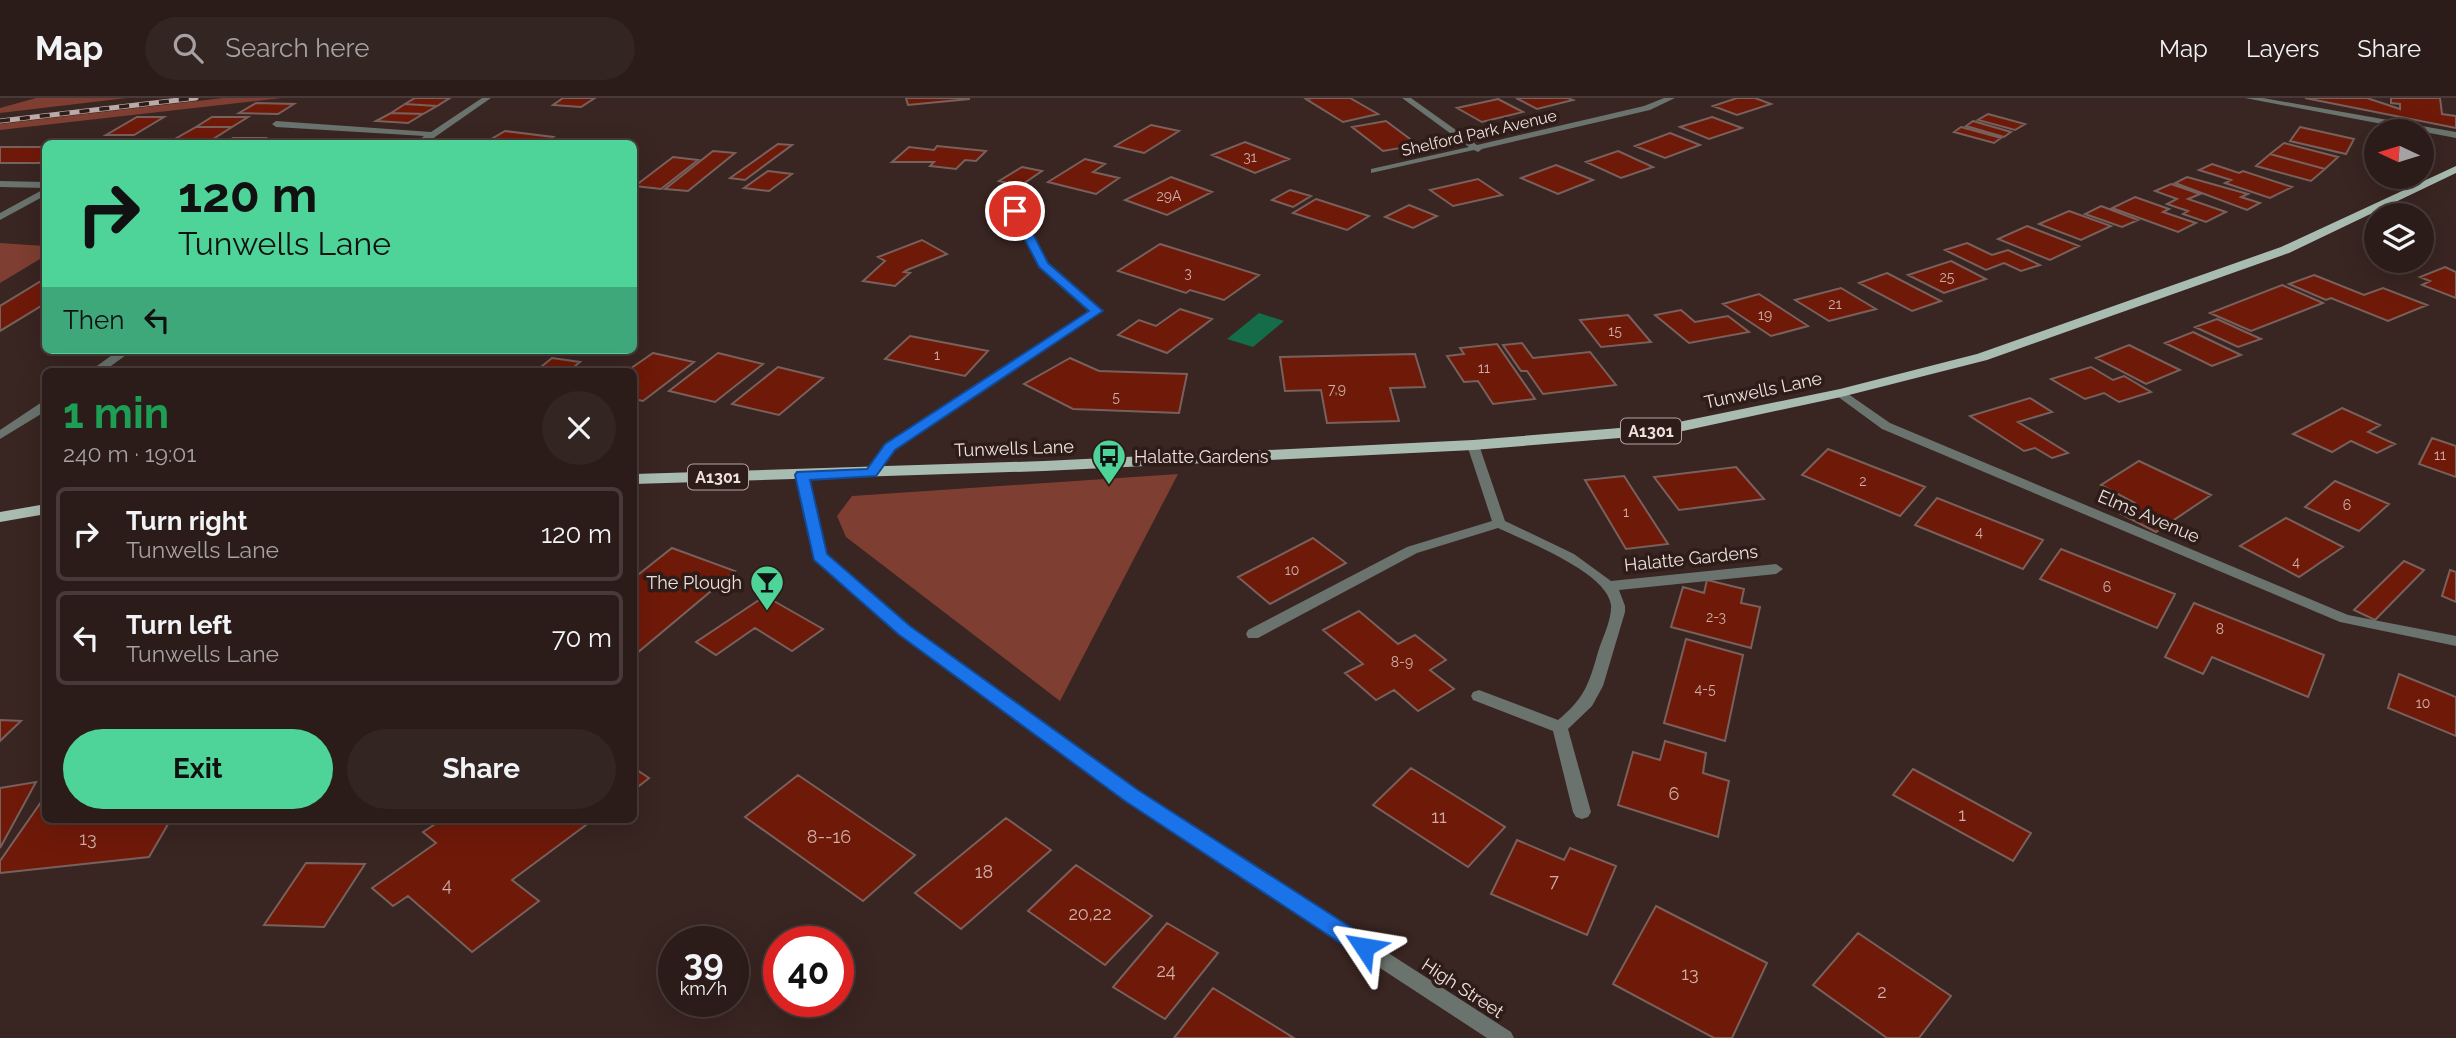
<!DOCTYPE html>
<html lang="en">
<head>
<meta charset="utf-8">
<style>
  :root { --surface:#2b1c19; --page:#332522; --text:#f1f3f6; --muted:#a6a1a2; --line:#473a38; --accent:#4ed399 }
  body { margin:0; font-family:Raleway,sans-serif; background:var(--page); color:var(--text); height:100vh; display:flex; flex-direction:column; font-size:26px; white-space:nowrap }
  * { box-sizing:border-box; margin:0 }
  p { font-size:23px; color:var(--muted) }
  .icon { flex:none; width:38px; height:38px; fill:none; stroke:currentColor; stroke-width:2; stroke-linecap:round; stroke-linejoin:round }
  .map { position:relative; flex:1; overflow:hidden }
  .side { position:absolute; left:42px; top:270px; width:595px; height:455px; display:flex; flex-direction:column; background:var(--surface); border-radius:10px; box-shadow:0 7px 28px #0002,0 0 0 2px var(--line) }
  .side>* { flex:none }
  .top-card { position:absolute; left:42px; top:42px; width:595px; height:214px; border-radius:10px; box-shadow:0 7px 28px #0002,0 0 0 2px var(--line); background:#4ed399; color:#111; overflow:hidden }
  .needle { width:46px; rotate:274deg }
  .buttons { position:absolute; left:2364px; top:21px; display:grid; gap:14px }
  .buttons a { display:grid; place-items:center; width:70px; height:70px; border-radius:50%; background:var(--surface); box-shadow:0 7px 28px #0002,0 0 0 2px var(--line); font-size:35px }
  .speed { position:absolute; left:658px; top:828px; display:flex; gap:14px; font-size:35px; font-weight:700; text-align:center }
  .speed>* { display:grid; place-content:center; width:91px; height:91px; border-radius:50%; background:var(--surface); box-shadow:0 7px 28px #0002,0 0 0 2px var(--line); line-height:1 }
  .speed small { font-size:18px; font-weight:400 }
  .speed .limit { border:10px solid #d22; background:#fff; color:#111 }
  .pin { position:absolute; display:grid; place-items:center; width:60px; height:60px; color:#fff; margin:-30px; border:4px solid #fff; border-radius:50%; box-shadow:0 2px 7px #0007 }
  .me { position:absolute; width:77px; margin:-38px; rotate:303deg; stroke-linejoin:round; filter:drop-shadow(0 0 5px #0008) }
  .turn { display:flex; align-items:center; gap:24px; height:147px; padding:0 21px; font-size:32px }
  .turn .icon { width:91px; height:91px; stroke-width:2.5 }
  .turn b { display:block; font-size:49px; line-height:60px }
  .then { display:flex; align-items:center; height:66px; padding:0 21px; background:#0003; gap:14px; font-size:26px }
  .round { display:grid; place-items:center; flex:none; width:74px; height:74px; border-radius:37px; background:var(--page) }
  .overview { display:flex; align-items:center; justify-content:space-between; height:119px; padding:0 21px }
  h1 { font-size:42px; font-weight:700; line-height:52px; color:#1e9e55 }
  .action { display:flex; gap:14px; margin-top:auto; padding:14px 21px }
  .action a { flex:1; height:80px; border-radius:42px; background:var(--accent); color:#111; font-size:28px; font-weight:700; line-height:80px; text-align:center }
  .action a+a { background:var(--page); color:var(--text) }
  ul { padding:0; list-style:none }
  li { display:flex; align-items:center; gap:21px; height:94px; margin:0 14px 10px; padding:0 7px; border:4px solid var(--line); border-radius:10px }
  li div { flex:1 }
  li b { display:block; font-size:26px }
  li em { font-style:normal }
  header { display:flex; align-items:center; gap:42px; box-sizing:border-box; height:98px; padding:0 35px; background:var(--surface); border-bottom:2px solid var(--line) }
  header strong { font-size:33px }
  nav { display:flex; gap:38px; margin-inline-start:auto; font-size:24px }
  .search { width:490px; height:63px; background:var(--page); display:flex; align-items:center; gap:18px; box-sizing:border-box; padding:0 24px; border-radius:38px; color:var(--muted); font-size:26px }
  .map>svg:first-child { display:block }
  .green { fill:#7e3e31 }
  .water { fill:#146c49 }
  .building { fill:#6f1909; stroke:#78615c; stroke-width:2 }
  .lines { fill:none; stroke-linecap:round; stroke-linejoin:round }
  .minor { fill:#6a736e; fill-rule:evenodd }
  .tertiary { fill:#6a736e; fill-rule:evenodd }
  .primary { fill:#a9bcb1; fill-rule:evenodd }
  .rail-casing { stroke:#baaba8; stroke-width:5 }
  .rail { stroke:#2e1c18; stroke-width:3.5; stroke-dasharray:10; stroke-linecap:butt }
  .route { fill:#1a73e8; stroke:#114b97; stroke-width:2 }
  .labels { text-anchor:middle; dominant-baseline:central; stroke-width:7; stroke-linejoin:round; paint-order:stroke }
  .number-label { font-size:14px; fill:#ceaea8 }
  .far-street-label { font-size:16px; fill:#ede0dd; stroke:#2e1c18 }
  .shield { fill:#2e1c18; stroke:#b4a5a2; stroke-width:2 }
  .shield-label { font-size:16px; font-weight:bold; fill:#ede0dd }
  .street-label { font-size:18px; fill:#ede0dd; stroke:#2e1c18 }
  .poi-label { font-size:18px; fill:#ede0dd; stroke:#2e1c18; text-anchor:start }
  .near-number-label { font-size:18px; fill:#ceaea8 }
</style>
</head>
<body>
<header>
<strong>Map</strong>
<div class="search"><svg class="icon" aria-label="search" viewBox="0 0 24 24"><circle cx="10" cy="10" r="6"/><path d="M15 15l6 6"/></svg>Search here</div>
<nav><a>Map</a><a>Layers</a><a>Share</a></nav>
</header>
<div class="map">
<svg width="2456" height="940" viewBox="0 0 2456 940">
  <rect width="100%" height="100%" fill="#392521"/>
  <path class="green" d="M36 0H127L0 15V10Z
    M223 0H282L0 32V26Z
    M0 145 45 148V158L0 185Z
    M1178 376 1060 603 846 439 837 418 852 398Z"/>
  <path class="water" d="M1259 215 1284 223 1253 249 1227 241Z"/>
  <path class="building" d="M415 0H450L437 8 405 6Z
    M563 0H595L581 9 553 7Z
    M906 0H969V1L908 7Z
    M1313 0H1350L1378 16 1343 24 1306 1Z
    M1516 0H1568L1573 2 1537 11Z
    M1737 0H1755L1771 6 1737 17 1713 8Z
    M2305 0H2367L2400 11V6L2391 5V0H2440L2442 16 2456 18V30Z
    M1498 1 1523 14 1482 24 1457 10Z
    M256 5 294 6 278 16 239 15Z
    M405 6 437 8 423 16 391 15Z
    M391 15 423 16 408 25 376 23Z
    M1988 16 2025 26 2015 32 1978 22Z
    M137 19H164L134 37H106Z
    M212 19H248L232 29H196Z
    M1712 19 1742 30 1709 41 1680 29Z
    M1386 23 1418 47 1383 53 1352 29Z
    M1973 23 2011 34 2004 39 1966 28Z
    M1151 27 1179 33 1144 55 1115 48Z
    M196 29H232L210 43 173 42Z
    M1961 29 2001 40 1994 45 1954 34Z
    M2300 29 2354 41 2346 56 2290 43Z
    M505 33 553 39 541 46 488 43Z
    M1670 35 1700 47 1665 60 1635 48Z
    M233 40H265L257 46H223Z
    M284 41H316L310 46H277Z
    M1245 44 1289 61 1255 75 1212 57Z
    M2284 45 2338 59 2325 71 2270 56Z
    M778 46 792 47 745 82 730 80Z
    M937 48 986 53 976 63 965 62 956 71 930 68 934 64H892L909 49 934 52Z
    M0 49H46V62L39 65H0Z
    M713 53 735 55 688 93 665 91Z
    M1618 53 1653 69 1621 80 1586 64Z
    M2270 56 2325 71 2311 83 2256 68Z
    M673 59 698 62 661 91 635 88Z
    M1085 61 1105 66 1093 74 1119 80 1096 96 1048 84Z
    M2212 66 2239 75 2243 73 2292 89 2270 100 2225 85 2231 82 2199 72Z
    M1556 67 1593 82 1558 96 1521 80Z
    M1022 69 1042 73 1020 88 999 83Z
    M768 73 792 76 769 93 744 90Z
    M1171 79 1212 94 1167 117 1125 102Z
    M2187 79 2248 96 2241 99 2260 105 2247 112 2175 85Z
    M1478 81 1502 97 1453 108 1430 92Z
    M2171 86 2200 96 2188 101 2226 114 2206 124 2183 116 2188 113 2167 106 2177 101 2155 93Z
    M1290 92 1311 98 1293 109 1272 102Z
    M2135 99 2169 111 2163 114 2196 125 2178 134 2112 110Z
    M1316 101 1369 118 1347 132 1293 115Z
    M1409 107 1437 118 1413 130 1385 119Z
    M2101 108 2138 122 2122 129 2085 116Z
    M2069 113 2111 128 2081 142 2039 126Z
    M2027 128 2079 148 2050 162 1998 141Z
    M922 142 947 156 907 172 904 174 910 175 895 188 863 183 885 163 878 159Z
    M1967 145 1992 157 2008 152 2040 167 2021 173 2004 165 1986 172 1945 152Z
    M1160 146 1259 177 1224 202 1190 192 1186 195 1118 173Z
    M1951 163 1986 181 1944 195 1908 177Z
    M2445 169 2456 174V200L2422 187 2430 183 2420 179Z
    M1887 175 1941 203 1912 213 1859 185Z
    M2314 177 2364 197 2383 190 2427 207 2388 223 2331 200 2326 202 2289 186Z
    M46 180V205L0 233V208Z
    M2282 187 2323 205 2251 233 2210 215Z
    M1841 190 1876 211 1829 223 1795 202Z
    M1759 196 1808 228 1771 238 1723 206Z
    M1180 211 1212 221 1167 255 1118 237 1139 222 1156 228Z
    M1681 212 1695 224 1728 218 1749 234 1689 245 1655 217Z
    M1628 217 1651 244 1601 249 1580 222Z
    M2217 221 2261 241 2238 249 2195 229Z
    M2193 234 2241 257 2212 268 2165 245Z
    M910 238 988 253 965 278 885 261Z
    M1522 245 1533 260 1590 254 1616 287 1543 296 1527 273H1521L1503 247Z
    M1497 246 1535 301 1493 306 1478 283 1464 284 1447 258 1464 256 1460 250Z
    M2129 247 2180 272 2146 286 2096 260Z
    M653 255 694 264 643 303 634 301V273H627Z
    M718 255 763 266 715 304 669 293Z
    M1415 256 1425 289 1390 290 1399 323 1327 325 1321 292 1285 293 1280 259Z
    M552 260 580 264 569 273H536Z
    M1070 260 1099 273 1187 276 1179 315 1073 311 1024 286Z
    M778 269 823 280 779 317 732 306Z
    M2091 269 2113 282 2124 278 2151 294 2119 304 2104 295 2085 301 2051 281Z
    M2030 300 2052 314 2018 324 2068 355 2052 360 2035 350 2024 353 1970 318Z
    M2342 310 2380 327 2368 334 2395 346 2377 355 2351 343 2332 354 2293 336Z
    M2432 340 2456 348V379L2419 366Z
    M1828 351 1925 389 1900 418 1802 377Z
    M2139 363 2211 397 2156 434 2119 415 2135 405 2101 387Z
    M1736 369 1764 401 1679 412 1654 379Z
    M1624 378 1668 446 1626 451 1585 382Z
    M2335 383 2389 406 2359 433 2305 409Z
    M1937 400 2043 442 2023 471 1915 427Z
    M2286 420 2343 449 2299 479 2240 448Z
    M1313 440 1346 465 1270 506 1238 479Z
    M672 450 735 473 637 555 634 554V513L636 511 634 510V480Z
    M2061 451 2175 496 2157 530 2040 481Z
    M2404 463 2424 472 2375 522 2354 512Z
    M2450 472 2456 474V504L2442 498Z
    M1707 482 1744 491 1741 505 1760 509 1751 550 1671 529 1683 489 1704 495Z
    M765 498 823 531 792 553 755 530 716 557 696 544Z
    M2194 505 2324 557 2308 599 2212 559 2203 576 2165 559Z
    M1359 513 1398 546 1415 537 1446 562 1430 572 1454 591 1418 613 1394 592 1376 602 1345 575 1363 566 1323 532Z
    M1686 541 1743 557 1725 643 1664 625Z
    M2399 576 2456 599V638L2388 610Z
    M0 622 21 623 0 643Z
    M1665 643 1706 655 1703 675 1729 683 1718 739 1618 707 1633 654 1660 662Z
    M634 670 649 680 634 692Z
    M1411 670 1505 729 1468 769 1373 707Z
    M1913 671 2031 735 2013 763 1893 697Z
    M798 677 915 757 863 803 745 719Z
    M36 684 0 750V690Z
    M46 697V721H171L149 759 0 775V763Z
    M1006 720 1051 752 961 831 915 795Z
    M443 721H594L512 782 539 803 472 854 408 798 393 808 372 790 436 745 423 734Z
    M1517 742 1564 762 1570 750 1616 768 1587 837 1491 796Z
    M306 765 365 766 324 829 264 827Z
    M1076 767 1152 818 1105 867 1028 813Z
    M1656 808 1767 865 1732 940H1714L1613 886Z
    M1167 825 1218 855 1165 921 1113 889Z
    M1858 835 1951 898 1919 940H1887L1813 887Z
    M1213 890 1294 940H1174Z"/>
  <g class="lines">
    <path class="minor" d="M482 0H491L425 46H414L424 38 276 29 272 26 276 23 431 34Z
      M1402 0H1411L1477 47 1644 8 1664 0H1675L1650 12 1482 51 1478 54 1474 52 1371 75V71L1469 49Z
      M0 83 46 84V90L0 89Z
      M46 90V97L0 122V115Z
      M1016 94 1024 96 1020 113 1047 164 1101 213 894 352 876 378H866L865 375 886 346 1089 213 1039 168 1010 113Z
      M119 252H133L104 273H90Z
      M1841 291 1890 325 2348 517 2456 538V548L2340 524 1882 331 1837 298 1835 295Z
      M42 304H46V313L0 341V332Z
      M1473 343 1479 347 1505 423 1574 456 1611 483 1776 466 1783 471 1776 476 1619 492 1625 508V514L1603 588 1592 608 1568 631 1591 714 1588 719 1582 721 1576 719 1573 714 1553 633 1473 602 1471 598 1473 594 1479 592 1558 622C1584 601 1589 586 1598 554 1602 540 1612 522 1611 507 1607 474 1525 443 1498 430L1417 455 1258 540H1248L1246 536 1248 532 1407 449 1492 423 1467 347Z"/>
    <path class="tertiary" d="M2245 0H2263L2456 34V40Z
      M802 374 808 378 827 456 909 528 1137 693 1511 934 1514 940H1487L1125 703 899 536 815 461 796 378Z"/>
    <path class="primary" d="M2456 68V75L2289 155 1987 262 1841 299 1669 336 1473 352 1044 373 634 386V376L1044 363 1473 342 1669 326 1840 291 1977 256 2281 149Z
      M46 406V416L0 424V414Z"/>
    <g class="rail-casing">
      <path id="rail" d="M0 23 196 0"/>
    </g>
    <use href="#rail" class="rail"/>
  </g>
  <path class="route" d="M1015 110 1021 113 1048 165 1103 213 895 352 876 378 810 382 827 456 910 528 1138 692 1372 843 1375 849 1372 856 1364 858 1357 856 1125 703 898 536 814 462 795 377 797 374 867 371 885 346 1089 213 1039 169 1010 113Z"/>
  <defs>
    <g id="bus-pin" transform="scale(1.75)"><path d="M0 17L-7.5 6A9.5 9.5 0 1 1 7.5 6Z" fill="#4ed399" stroke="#2e1c18"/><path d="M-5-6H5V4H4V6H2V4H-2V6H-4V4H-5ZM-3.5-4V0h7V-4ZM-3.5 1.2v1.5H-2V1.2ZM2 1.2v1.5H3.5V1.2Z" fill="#111"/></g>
    <g id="bar-pin" transform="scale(1.75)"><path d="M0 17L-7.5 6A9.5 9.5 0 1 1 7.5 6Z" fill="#4ed399" stroke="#2e1c18"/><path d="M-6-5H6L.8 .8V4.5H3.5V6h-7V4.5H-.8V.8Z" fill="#111"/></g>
  </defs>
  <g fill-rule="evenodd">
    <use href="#bus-pin" x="1109" y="358"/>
    <use href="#bar-pin" x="767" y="484"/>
  </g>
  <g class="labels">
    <g class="number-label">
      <text x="1250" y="59">31</text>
      <text x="1169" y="98">29A</text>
      <text x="1188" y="175">3</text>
      <text x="1947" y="179">25</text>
      <text x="1835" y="206">21</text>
      <text x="1765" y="217">19</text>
      <text x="1615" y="233">15</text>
      <text x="937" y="257">1</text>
      <text x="1484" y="270">11</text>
      <text x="1337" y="291">7,9</text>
      <text x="1116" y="299">5</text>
      <text x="2440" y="357">11</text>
      <text x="1863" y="383">2</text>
      <text x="2347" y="407">6</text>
      <text x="1626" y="414">1</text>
      <text x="1979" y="434">4</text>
      <text x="2296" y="464">4</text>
      <text x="1292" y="472">10</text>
      <text x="2107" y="489">6</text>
      <text x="1716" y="519">2-3</text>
      <text x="2220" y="531">8</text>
      <text x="1402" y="564">8-9</text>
      <text x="1705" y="591">4-5</text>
      <text x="2423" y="605">10</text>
    </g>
    <g class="far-street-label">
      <text transform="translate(1479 35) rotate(-13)">Shelford Park Avenue</text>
    </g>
    <g class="shield">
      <rect x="1621" y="320.5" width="60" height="25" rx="5"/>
      <rect x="688" y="366.5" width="60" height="25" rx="5"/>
    </g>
    <g class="shield-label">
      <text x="1651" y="333">A1301</text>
      <text x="718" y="379">A1301</text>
    </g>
    <g class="street-label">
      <text transform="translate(1763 292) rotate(-12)">Tunwells Lane</text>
      <text transform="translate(1014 350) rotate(-2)">Tunwells Lane</text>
      <text transform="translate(2149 418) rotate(23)">Elms Avenue</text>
      <text transform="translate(1691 460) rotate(-6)">Halatte Gardens</text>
      <text transform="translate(1463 890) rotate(33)">High Street</text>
    </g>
    <g class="poi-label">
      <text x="1134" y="358">Halatte Gardens</text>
      <text x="742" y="484" text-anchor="end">The Plough</text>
    </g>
    <g class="near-number-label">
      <text x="1674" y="695">6</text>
      <text x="1962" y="716">1</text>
      <text x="1439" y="718">11</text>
      <text x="829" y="738">8--16</text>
      <text x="88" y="740">13</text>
      <text x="984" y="773">18</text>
      <text x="1554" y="782">7</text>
      <text x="447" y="786">4</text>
      <text x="1090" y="815">20,22</text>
      <text x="1166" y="872">24</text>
      <text x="1690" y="875">13</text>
      <text x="1882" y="893">2</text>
    </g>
  </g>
</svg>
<div class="buttons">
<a><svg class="needle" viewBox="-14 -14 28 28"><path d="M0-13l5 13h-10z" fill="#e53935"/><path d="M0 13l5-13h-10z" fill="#a6a1a2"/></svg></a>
<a><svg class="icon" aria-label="layers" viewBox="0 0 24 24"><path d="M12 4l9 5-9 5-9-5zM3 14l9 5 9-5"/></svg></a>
</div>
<div class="speed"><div>39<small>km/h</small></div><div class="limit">40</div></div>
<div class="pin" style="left:1015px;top:113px;background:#d93025"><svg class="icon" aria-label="arrive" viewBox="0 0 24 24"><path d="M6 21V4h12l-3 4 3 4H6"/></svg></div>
<svg class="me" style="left:1364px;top:849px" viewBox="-20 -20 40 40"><path d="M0-17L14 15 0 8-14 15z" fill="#1a73e8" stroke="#fff" stroke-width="4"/></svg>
<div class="top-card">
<div class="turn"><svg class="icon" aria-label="right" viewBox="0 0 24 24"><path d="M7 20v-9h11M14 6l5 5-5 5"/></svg><div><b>120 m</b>Tunwells Lane</div></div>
<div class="then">Then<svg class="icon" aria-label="left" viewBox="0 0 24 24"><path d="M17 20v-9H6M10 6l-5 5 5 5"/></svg></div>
</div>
<section class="side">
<div class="overview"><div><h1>1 min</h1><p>240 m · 19:01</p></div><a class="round"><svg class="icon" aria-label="close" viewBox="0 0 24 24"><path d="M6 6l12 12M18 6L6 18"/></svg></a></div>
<ul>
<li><svg class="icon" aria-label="right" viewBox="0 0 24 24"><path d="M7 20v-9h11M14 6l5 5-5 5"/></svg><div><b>Turn right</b><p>Tunwells Lane</p></div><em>120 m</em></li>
<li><svg class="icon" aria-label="left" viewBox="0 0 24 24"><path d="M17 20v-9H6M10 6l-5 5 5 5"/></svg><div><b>Turn left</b><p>Tunwells Lane</p></div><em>70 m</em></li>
</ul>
<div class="action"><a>Exit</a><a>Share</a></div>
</section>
</div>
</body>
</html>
